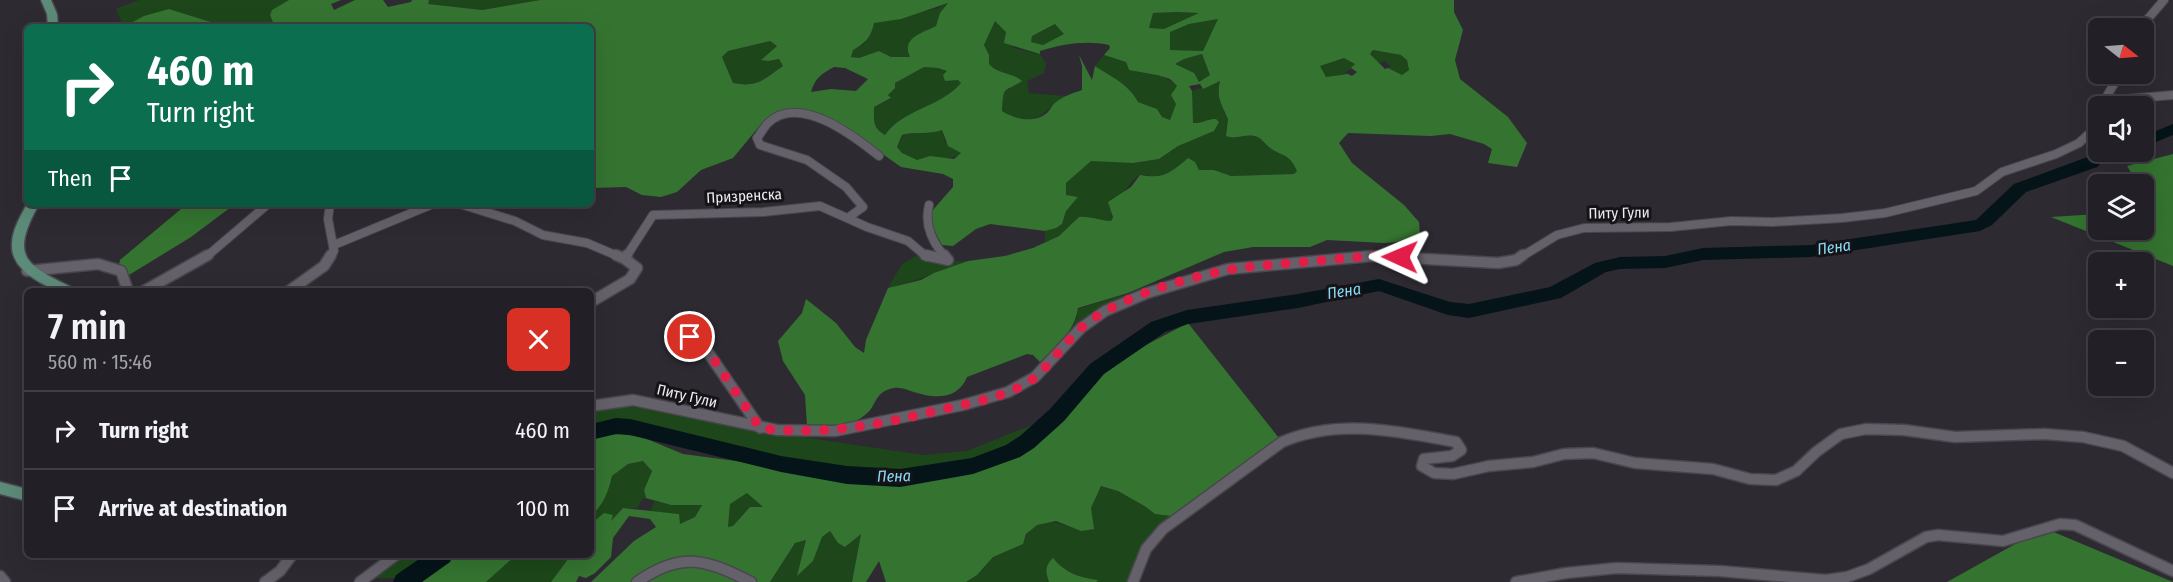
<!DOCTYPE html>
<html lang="en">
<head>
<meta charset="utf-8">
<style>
  :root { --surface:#222026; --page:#2e2d32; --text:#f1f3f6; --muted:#a2a3a7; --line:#3f3e43 }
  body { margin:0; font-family:"Fira Sans Condensed",sans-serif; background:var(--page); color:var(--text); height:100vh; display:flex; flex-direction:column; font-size:22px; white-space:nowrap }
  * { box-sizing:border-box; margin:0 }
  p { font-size:20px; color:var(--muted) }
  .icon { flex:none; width:33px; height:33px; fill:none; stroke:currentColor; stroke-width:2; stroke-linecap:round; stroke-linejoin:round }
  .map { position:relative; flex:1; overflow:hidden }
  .sheet { position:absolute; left:24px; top:288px; width:570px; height:270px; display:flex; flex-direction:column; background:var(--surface); border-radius:9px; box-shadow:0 6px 24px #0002,0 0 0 2px var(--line) }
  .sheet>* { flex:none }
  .top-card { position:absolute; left:24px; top:24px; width:570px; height:183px; border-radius:9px; box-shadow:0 6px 24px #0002,0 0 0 2px var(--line); background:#0b6e4f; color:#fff; overflow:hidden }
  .needle { width:39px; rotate:107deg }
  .tools { position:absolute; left:2088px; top:18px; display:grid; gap:12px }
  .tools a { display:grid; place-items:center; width:66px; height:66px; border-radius:9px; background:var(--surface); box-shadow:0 6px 24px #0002,0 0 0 2px var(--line); font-size:30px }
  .pin { position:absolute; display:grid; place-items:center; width:51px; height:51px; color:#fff; margin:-26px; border:3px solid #fff; border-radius:50%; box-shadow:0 2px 6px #0007 }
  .me { position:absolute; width:66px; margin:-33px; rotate:271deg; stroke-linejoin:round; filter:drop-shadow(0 0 4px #0008) }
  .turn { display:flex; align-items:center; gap:21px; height:126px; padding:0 24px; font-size:27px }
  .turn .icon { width:78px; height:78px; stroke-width:2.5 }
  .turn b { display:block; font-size:42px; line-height:51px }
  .then { display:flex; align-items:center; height:57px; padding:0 24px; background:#0003; gap:12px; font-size:22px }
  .round { display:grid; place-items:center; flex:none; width:63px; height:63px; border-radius:9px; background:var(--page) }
  .headline { display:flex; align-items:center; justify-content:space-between; height:102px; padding:0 24px }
  h1 { font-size:36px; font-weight:600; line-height:45px }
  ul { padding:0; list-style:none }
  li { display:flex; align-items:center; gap:18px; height:78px; padding:0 24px; border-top:2px solid var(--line) }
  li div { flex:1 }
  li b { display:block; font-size:22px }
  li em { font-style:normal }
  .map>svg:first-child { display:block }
  .green { fill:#1d471a }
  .forest { fill:#347430; fill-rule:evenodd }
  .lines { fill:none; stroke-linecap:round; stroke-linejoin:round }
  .river { fill:#051419; fill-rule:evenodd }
  .minor-far1-casing { stroke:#4a464e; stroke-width:10 }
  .minor-casing { stroke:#4a464e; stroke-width:13 }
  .major-casing { stroke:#4a464e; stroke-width:3 }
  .minor-far1 { stroke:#65616a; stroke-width:8 }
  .minor { stroke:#65616a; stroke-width:10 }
  .major { fill:#5d8b79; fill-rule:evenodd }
  .route { stroke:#e11d48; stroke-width:10; stroke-dasharray:0 18 }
  .labels { text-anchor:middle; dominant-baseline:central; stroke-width:6; stroke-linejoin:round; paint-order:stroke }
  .street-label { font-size:15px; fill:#eeebf1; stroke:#151317 }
  .water-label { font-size:16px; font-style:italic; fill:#86dcf7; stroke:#151317 }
</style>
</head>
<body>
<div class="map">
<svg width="2173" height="582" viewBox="0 0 2173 582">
  <rect width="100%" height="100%" fill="#2e2a32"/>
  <path class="green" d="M139 0H289L270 14 275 27H219L214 23 169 9 123 26 116 9Z
    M429 0H540L482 10 427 4Z
    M948 3 940 13 936 26 927 30 911 57H891L879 51 859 58 850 57 853 50 864 44 873 23 938 8Z
    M1177 12 1201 13 1164 29 1149 28 1153 13Z
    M1219 19 1203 51 1170 50V32L1189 24Z
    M995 21 1006 32 1014 48 1040 54 1046 64 1044 73 1027 81 1029 93 1065 96C1039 114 1037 131 1002 111 1003 96 1001 90 1017 85L1018 78 1001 74 989 64V55L984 45Z
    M1055 24 1065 34 1043 45 1031 42 1032 36Z
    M770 41 778 45 762 60 768 61 779 59 783 66C764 79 758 88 733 83L722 57 728 51Z
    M1373 50 1401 55 1407 60 1409 70 1402 75 1388 68 1391 67 1385 61 1378 63 1370 54Z
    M1202 54 1211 75 1199 82 1174 65 1184 59Z
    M1104 55 1126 62 1129 70C1146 72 1164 74 1177 86L1176 104 1170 120 1162 117 1157 109 1138 102C1128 83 1111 77 1095 66Z
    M1345 58 1355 64 1353 68 1345 72 1348 74 1326 77 1320 66Z
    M924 67 938 68 948 72 945 81 958 80 961 83C941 107 903 109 885 135 872 127 874 121 874 107L891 99 888 95 894 88 895 83Z
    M1220 81C1216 98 1222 105 1228 119L1226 136C1236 140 1244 134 1254 136 1261 137 1264 143 1269 147 1282 158 1288 151 1297 171L1294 174 1231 176 1214 170H1198L1188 158C1178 167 1168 178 1155 177 1150 177 1145 174 1140 175 1136 175 1115 202 1113 207 1111 211 1112 216 1111 221 1100 221 1091 216 1079 217L1059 236 1045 242V231L1062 224 1066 211 1078 197 1066 195V183L1091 160 1133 163 1159 159 1178 146 1214 131 1210 119 1199 124 1194 123 1191 117 1192 91Z
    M942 130 945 142 962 153C953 160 929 162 917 160 909 159 901 153 897 147L903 135C916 131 929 135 942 130Z
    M918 255 943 262 968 261C941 272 915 281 888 288L902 264Z
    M1128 293 1085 318 1068 333 1077 318 1078 309Z
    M615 401 822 440 923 455 967 451 1057 415 1027 442 998 458 948 471 900 478 847 475 781 464 630 427 616 426 591 432V406Z
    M643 461 652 470 644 490 646 498 671 505H702L695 517 679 525V514L650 511 655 501 643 498 637 508H623L610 522 595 518 591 524V516C604 504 608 493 612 476L628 464Z
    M1101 486 1118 491 1146 507 1155 514 1179 517 1154 538 1133 582H1096L1097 580C1079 577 1065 573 1053 559 1045 566 1045 572 1049 582H966L977 575 993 557 1023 544C1033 512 1058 522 1081 531Z
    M747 493 764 507 743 514 733 526 728 528 730 504Z
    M830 531 838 543 845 547 861 533 852 582H770L795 543 806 540 798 575 813 561 822 537Z
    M396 555H442C414 574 402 582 366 577Z
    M516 555H571L551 582H486Z"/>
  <path class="forest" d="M289 0H341L331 4 334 10 355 0H383L388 7 411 2 412 0H429L428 4 482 10 540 0H1454V12L1463 30 1455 60 1460 79 1508 117 1527 143 1517 167 1488 163 1492 149 1484 144 1450 134 1431 136 1348 133 1339 143 1352 163 1404 205 1419 222 1420 235 1411 241 1384 243 1327 240 1310 247H1253L1224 252 1128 293 1078 308C1075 331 1056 347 1040 362L1033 355 1027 354 967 377C959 397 940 399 921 394 911 392 904 387 894 388 873 392 878 405 865 415 851 427 824 427 807 426L805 395 783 361 778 341 802 313 806 299 836 323 855 347 864 353 866 340 888 288 921 280 934 273 968 261 1005 256 1033 248 1059 236 1079 217C1091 216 1100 221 1111 221L1113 217 1108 202 1131 187 1140 175C1164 179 1169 174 1188 158L1195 162 1199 170H1214L1231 176 1294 174 1297 171C1288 151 1282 158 1269 147 1264 143 1261 137 1254 136 1244 134 1236 140 1226 136L1228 119C1222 105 1216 98 1220 81L1203 89 1200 84 1189 86 1192 91 1193 123C1202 124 1208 118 1216 119L1219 122 1214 131 1178 146 1159 159 1133 163 1091 161 1066 183V195L1078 197 1066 211 1062 224 1056 228 1045 231 990 224 976 229 953 246 942 245 932 226V211L953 187V179L943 174 901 167 853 133 809 112 789 109 776 112 762 123 733 158 701 170 677 192 661 197 642 195 626 187 591 188V27H275L270 15 272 10ZM948 3 940 13 936 26C922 33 901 38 910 57H891L879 51 859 58 851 57 853 50C865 43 871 38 874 23L901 19ZM1177 12 1199 13 1164 29 1149 28 1153 13ZM1218 19 1203 51 1170 50V32L1189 24ZM995 21 1006 32 1004 43 1040 54V51C1062 44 1087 40 1109 45L1110 48 1104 55 1126 62 1129 70 1157 75 1170 79 1177 86 1171 95 1176 104 1170 120 1162 117 1157 109 1138 102C1128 83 1111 77 1095 66L1092 80 1079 55 1082 66V90C1073 93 1064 96 1056 102 1052 105 1050 110 1047 113 1033 124 1015 119 1002 111 1004 84 1003 94 1022 81 1012 72 999 75 989 64V55L984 45ZM1055 24 1064 34 1043 45 1031 42 1032 36ZM770 41 777 46 761 60 768 61 779 59 783 66C764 79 758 88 733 83L722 57 728 51ZM1373 50 1401 55 1407 60 1409 70 1402 75 1388 68 1385 69 1370 54ZM1202 54 1210 75 1199 82 1194 73 1175 64 1184 59ZM1344 58 1355 64 1351 68 1357 72 1352 76 1348 74 1326 77 1320 66ZM834 67 845 68 868 79 856 91 831 89 811 92C815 78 821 74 834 67ZM924 67 938 68 947 71 943 75 945 81 958 80 961 83C941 107 903 109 885 135 872 127 874 121 874 107L891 98 888 95 895 88V83ZM942 130 948 146 961 153 954 159 930 156 917 160 902 153 897 147 902 135C916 131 929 135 942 130Z
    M169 9 214 23 219 27H123L144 16Z
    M2173 154V266L2051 217 2098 214V230H2144V184H2138L2127 166Z
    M183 204H235L191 237 129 275 119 265 120 260 181 209Z
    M1188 323 1282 442 1179 517 1155 514 1146 507 1118 491 1101 486 1091 508 1094 529 1081 531 1056 521 1037 525 1026 534 1023 544 993 557 977 575 966 582H886L879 561 866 582H852L861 534 845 547 838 543 830 531 822 537 813 561 797 576 806 540 795 543 770 582H591L634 541 656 527 650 519 629 516 613 538 611 557 595 573 586 578 579 576 576 582H551L571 555H591V524L604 513 613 515 611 521 623 508 679 514 680 524 695 517 702 505H671L646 498 644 490 652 471 643 461 628 464 612 476C608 493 604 504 591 516V436L621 434 642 437 683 454 774 466 879 484 966 475 1027 449 1061 419 1100 375 1146 345ZM747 493 763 507H750L733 526 728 527 730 504Z
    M2044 528 2173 582H1947Z
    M453 555H516L486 582H416Z
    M1053 558C1065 573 1080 578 1098 580L1096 582H1049C1045 571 1045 566 1053 558Z"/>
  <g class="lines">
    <path class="river" d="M2173 124V135L2144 147V136Z
      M2101 152H2127L2125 156 2102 162 2097 167 2026 192 1992 225 1980 231 1811 257 1703 260 1665 268 1620 269 1606 272 1561 298 1469 318 1448 315 1379 291 1298 308 1188 324 1165 332 1104 374 1064 421 1034 448 1020 457 973 474 900 487 847 484 781 472 630 435 616 434 591 440V424L616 418 630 419 781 456 847 466 900 469 972 458 1006 445 1020 436 1050 409 1090 364 1151 322 1187 310 1298 294 1379 279 1450 302 1469 304 1550 287 1595 263 1620 257 1665 256 1703 248 1811 245 1976 220 2014 184Z
      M425 555H453L450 562 422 582H393L396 575Z"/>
    <g class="minor-far1-casing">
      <path id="minor-far1" d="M2140 28 2164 0
        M2103 101 2173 95
        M2102 104 2120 74
        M330 204 328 219 334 251 330 257
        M460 204 515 221 543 235 587 243 620 257
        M929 205C924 225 932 242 945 257
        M849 217 863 207 846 187 807 160 760 145 757 138C761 133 764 127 768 123 799 93 854 136 879 156
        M334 245 433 204
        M206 257 268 204
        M626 257 653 215 763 212 820 206 867 227 908 241 927 257
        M1364 257H1385
        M1521 257 1557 235 1584 228 1671 227 1731 221 1773 222 1842 218 1885 213 1976 191 2002 172 2056 154 2079 143 2092 131 2098 116"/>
    </g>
    <g class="minor-casing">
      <path id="minor" d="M616 255 625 259
        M925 255 948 260
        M944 255 948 260
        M27 271 98 264 121 271 128 291
        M144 291 208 255
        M289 291 324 266 331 255
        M591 302 630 279 637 268 625 259 627 255
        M690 337 707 351 760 428
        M591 406 633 400 777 430 835 431 963 405 1008 392 1035 377 1081 328 1105 311 1147 293 1228 269 1372 256 1498 263 1516 260 1523 255
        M0 576 5 582
        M265 582 280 571 292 555
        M360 582 396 555
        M637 582C681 551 705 559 751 582
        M1133 582 1146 549 1163 529 1282 442C1338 418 1398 431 1456 442L1461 450 1452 456 1424 459 1422 466 1434 473 1453 474 1489 466 1533 462 1564 454 1593 453 1635 463 1713 469 1750 479 1776 480 1796 471 1816 452 1841 434 1866 429 1904 430 1955 437 2044 434 2083 437 2123 446 2173 473
        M1516 582 1566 573 1617 568 1719 571 1826 580 1847 577 1869 569 1926 537 1938 535 2003 541 2060 524 2075 525 2173 571"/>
    </g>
    <g class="major-casing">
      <path id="major" d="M41 0H51L57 14 58 27H48L47 14Z
        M27 204H39C10 257 24 264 73 288L75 291C69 291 62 292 57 290 39 284 12 268 12 247 11 232 20 217 27 204Z
        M0 482 27 489V501L0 494Z"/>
    </g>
    <use href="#minor-far1" class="minor-far1"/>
    <use href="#minor" class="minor"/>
    <use href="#major" class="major"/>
  </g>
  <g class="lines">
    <path class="route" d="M690 337 708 351 760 428C825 437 886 423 949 408 975 402 1004 397 1027 383 1048 370 1062 345 1081 328 1118 296 1197 274 1246 267L1372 256 1400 257"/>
  </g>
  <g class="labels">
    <g class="street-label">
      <text transform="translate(744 196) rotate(-3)">Призренска</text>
      <text transform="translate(1619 213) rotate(-1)">Питу Гули</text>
      <text transform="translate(687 396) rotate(13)">Питу Гули</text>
    </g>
    <g class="water-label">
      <text transform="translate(1834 247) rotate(-8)">Пена</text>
      <text transform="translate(1344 291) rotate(-9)">Пена</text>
      <text transform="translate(894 476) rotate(-1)">Пена</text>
    </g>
  </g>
</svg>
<div class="tools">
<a><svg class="needle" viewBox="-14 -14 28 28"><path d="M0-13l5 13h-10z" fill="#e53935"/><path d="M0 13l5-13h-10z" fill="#a2a3a7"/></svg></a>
<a><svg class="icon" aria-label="sound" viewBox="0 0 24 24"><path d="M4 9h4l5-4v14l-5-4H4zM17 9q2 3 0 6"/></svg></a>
<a><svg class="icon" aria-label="layers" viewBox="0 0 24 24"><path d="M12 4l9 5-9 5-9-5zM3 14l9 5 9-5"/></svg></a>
<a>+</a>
<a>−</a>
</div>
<div class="pin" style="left:690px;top:337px;background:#d93025"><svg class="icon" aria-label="arrive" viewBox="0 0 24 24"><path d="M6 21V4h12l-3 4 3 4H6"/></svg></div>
<svg class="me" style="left:1400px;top:257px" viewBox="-20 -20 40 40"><path d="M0-17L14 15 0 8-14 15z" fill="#e11d48" stroke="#fff" stroke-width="4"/></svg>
<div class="top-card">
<div class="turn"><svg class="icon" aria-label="right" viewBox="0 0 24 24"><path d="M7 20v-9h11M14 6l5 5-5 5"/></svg><div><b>460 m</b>Turn right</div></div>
<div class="then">Then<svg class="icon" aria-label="arrive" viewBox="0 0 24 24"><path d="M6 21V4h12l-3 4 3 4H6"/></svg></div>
</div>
<section class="sheet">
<div class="headline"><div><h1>7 min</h1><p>560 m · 15:46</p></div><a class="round" style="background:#d93025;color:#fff"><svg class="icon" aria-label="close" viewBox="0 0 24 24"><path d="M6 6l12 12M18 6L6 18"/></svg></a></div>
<ul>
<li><svg class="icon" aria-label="right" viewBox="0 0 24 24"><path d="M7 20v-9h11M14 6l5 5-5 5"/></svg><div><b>Turn right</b></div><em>460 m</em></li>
<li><svg class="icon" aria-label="arrive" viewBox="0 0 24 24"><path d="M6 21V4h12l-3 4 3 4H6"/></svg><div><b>Arrive at destination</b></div><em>100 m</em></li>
</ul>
</section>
</div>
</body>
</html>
